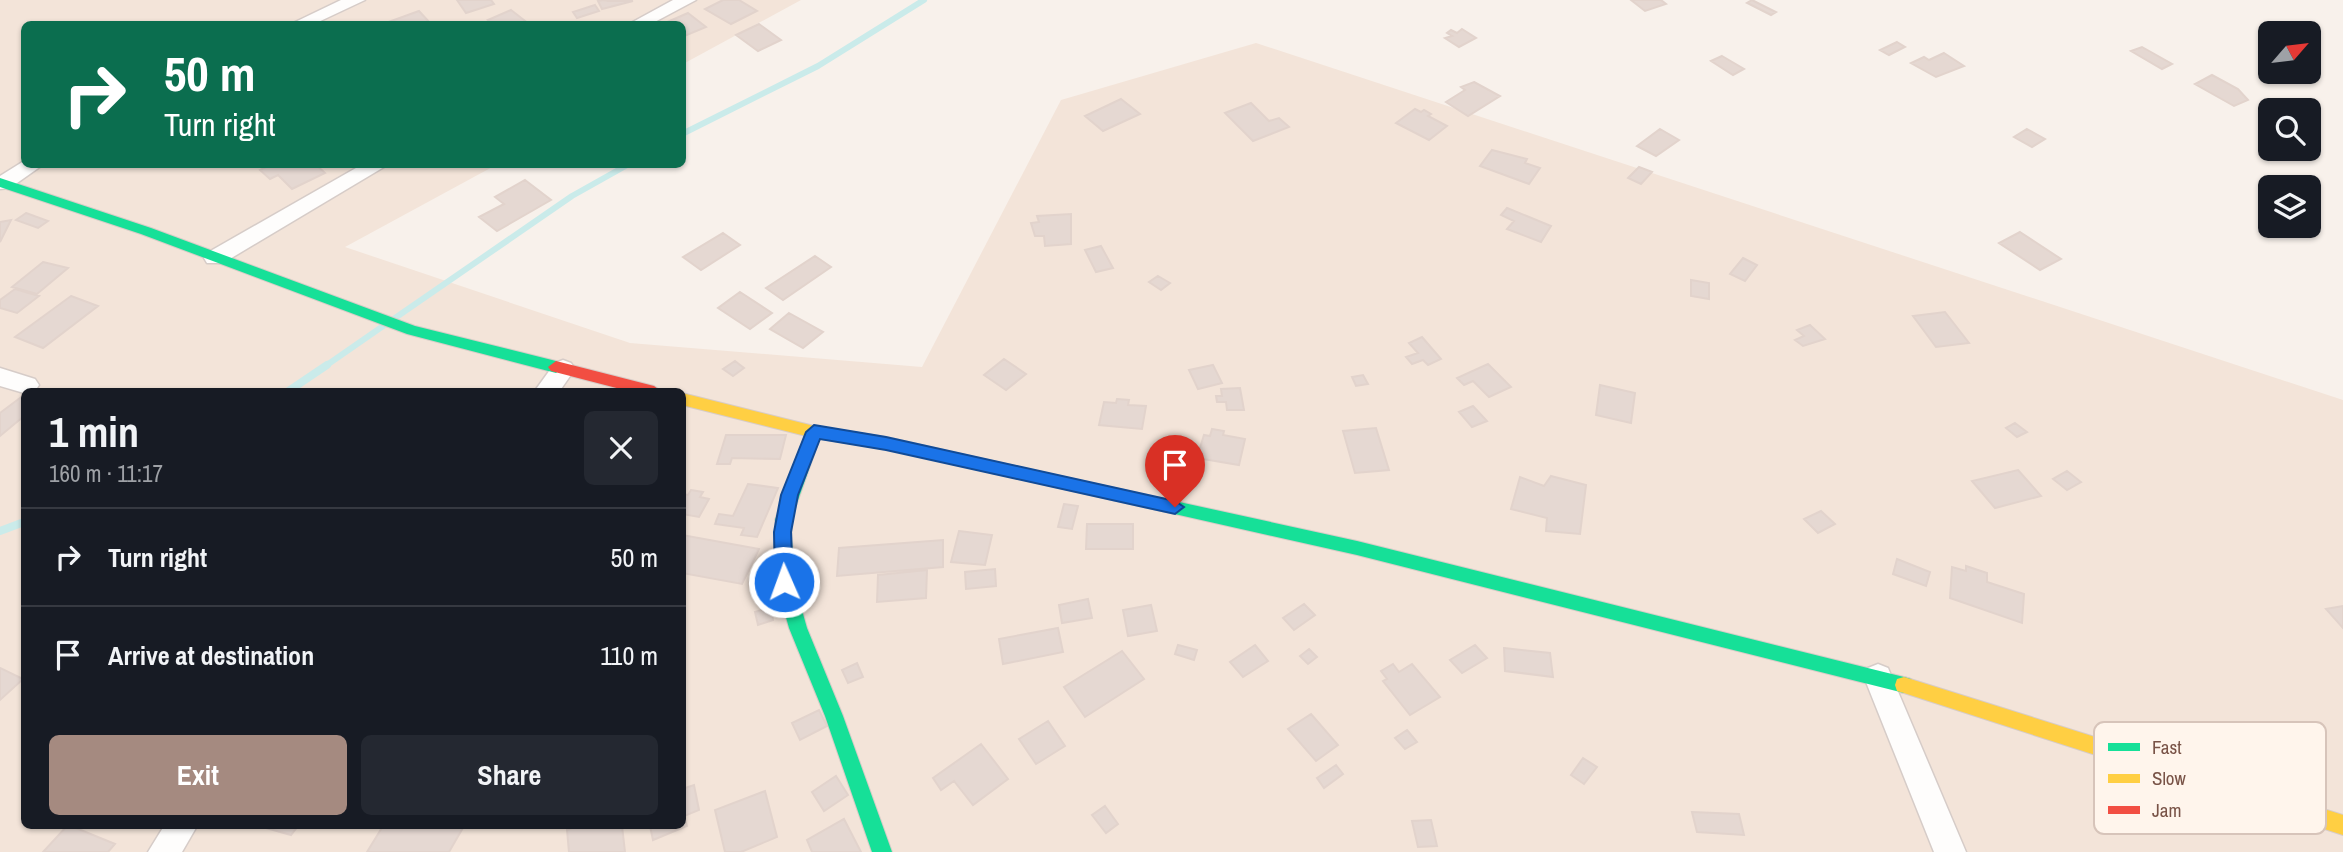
<!DOCTYPE html>
<html lang="en">
<head>
<meta charset="utf-8">
<style>
  :root { --surface:#171b24; --page:#242831; --text:#f1f3f6; --muted:#9ea1a6; --line:#363941; --accent:#a58a80 }
  body { margin:0; font-family:"Archivo Narrow",sans-serif; background:var(--page); color:var(--text); height:100vh; display:flex; flex-direction:column; font-size:26px; white-space:nowrap }
  * { box-sizing:border-box; margin:0 }
  p { font-size:23px; color:var(--muted) }
  .icon { flex:none; width:38px; height:38px; fill:none; stroke:currentColor; stroke-width:2; stroke-linecap:round; stroke-linejoin:round }
  .map { position:relative; flex:1; overflow:hidden }
  .drawer { position:absolute; left:21px; top:388px; width:665px; height:441px; display:flex; flex-direction:column; background:var(--surface); border-radius:10px; box-shadow:0 2px 5px #0004 }
  .drawer>* { flex:none }
  .banner { position:absolute; left:21px; top:21px; width:665px; height:147px; border-radius:10px; box-shadow:0 2px 5px #0004; background:#0b6e4f; color:#fff; overflow:hidden }
  .needle { width:46px; rotate:62deg }
  .tools { position:absolute; left:2258px; top:21px; display:grid; gap:14px }
  .tools a { display:grid; place-items:center; width:63px; height:63px; border-radius:10px; background:var(--surface); box-shadow:0 2px 5px #0004; font-size:35px }
  .pin { position:absolute; display:grid; place-items:center; width:60px; height:60px; color:#fff; margin:-72px -30px; border-radius:50% 50% 50% 0; rotate:-45deg; box-shadow:0 0 7px #0007 }
  .pin .icon { rotate:45deg }
  .me { position:absolute; width:77px; margin:-38px; rotate:358deg; stroke-linejoin:round; filter:drop-shadow(0 0 5px #0008) }
  .turn { display:flex; align-items:center; gap:24px; height:147px; padding:0 28px; font-size:32px }
  .turn .icon { width:91px; height:91px; stroke-width:2.5 }
  .turn b { display:block; font-size:49px; line-height:60px }
  .round { display:grid; place-items:center; flex:none; width:74px; height:74px; border-radius:10px; background:var(--page) }
  .overview { display:flex; align-items:center; justify-content:space-between; height:119px; padding:0 28px }
  h1 { font-size:42px; font-weight:800; line-height:52px }
  .button { display:flex; gap:14px; margin-top:auto; padding:14px 28px }
  .button a { flex:1; height:80px; border-radius:10px; background:var(--accent); color:#fff; font-size:28px; font-weight:800; line-height:80px; text-align:center }
  .button a+a { background:var(--page); color:var(--text) }
  ul { padding:0; list-style:none }
  li { display:flex; align-items:center; gap:21px; height:98px; padding:0 28px; border-top:2px solid var(--line) }
  li div { flex:1 }
  li b { display:block; font-size:26px }
  li em { font-style:normal }
  .map>svg:first-child { display:block }
  .residential { fill:#f3e4d9; fill-rule:evenodd }
  .lines { fill:none; stroke-linecap:round; stroke-linejoin:round }
  .stream-far1 { stroke:#caebea; stroke-width:6 }
  .stream { stroke:#caebea; stroke-width:8 }
  .building { fill:#e5d8d2; stroke:#e2d3cc; stroke-width:2 }
  .street-casing { stroke:#d6ccc8; stroke-width:3 }
  .fast-casing { stroke:#d7ccc7; stroke-width:2 }
  .slow-casing { stroke:#d7ccc7; stroke-width:2 }
  .jam-casing { stroke:#d7ccc7; stroke-width:2 }
  .street { fill:#fefdfc; fill-rule:evenodd }
  .fast { fill:#16e098; fill-rule:evenodd }
  .slow { fill:#ffcf43; fill-rule:evenodd }
  .jam { fill:#f24e42; fill-rule:evenodd }
  .route { fill:#1a73e8; stroke:#114b97; stroke-width:2 }
  .key { fill:#fff5ec; stroke:#d7c4ba; stroke-width:2 }
  .key-label { font-size:19px; fill:#795347 }
</style>
</head>
<body>
<div class="map">
<svg width="2343" height="852" viewBox="0 0 2343 852">
  <rect width="100%" height="100%" fill="#f8f1eb"/>
  <path class="residential" d="M0 0H801L683 64 682 24H24V164L496 165 345 247 630 343 922 367 1061 100 1256 43 2343 400V852H0ZM24 392H682V826H24Z"/>
  <g class="lines">
    <path class="stream-far1" d="M682 134 818 66 924 0
      M395 318 572 196 629 164
      M324 367 386 324"/>
    <path class="stream" d="M287 392 327 365
      M0 531 24 522"/>
  </g>
  <path class="building" d="M457 0H491L494 4 466 13Z
    M603 0 608 1H633L602 9 598 1Z
    M723 0H739L757 11 731 24 705 9Z
    M1631 0H1661L1666 4 1645 11Z
    M1752 0 1776 12 1771 15 1747 3Z
    M595 5 599 11 577 18 573 12Z
    M511 10 529 24H494L488 20Z
    M419 11 431 24H383Z
    M688 13 706 27 682 37V24L665 23Z
    M759 24 781 40 758 51 736 35Z
    M1462 29 1476 38 1459 47 1445 38 1452 36 1447 33 1451 30 1457 33Z
    M1897 42 1905 47 1889 55 1880 50Z
    M2142 47 2172 64 2162 69 2131 51Z
    M1944 53 1964 66 1936 77 1911 63 1924 57 1929 60Z
    M1722 56 1744 69 1733 75 1711 61Z
    M2212 75 2238 89 2248 100 2234 106 2195 84Z
    M1474 82 1500 96 1468 116 1446 102 1465 90 1461 87Z
    M1121 99 1140 114 1103 131 1085 116Z
    M1251 103 1269 121 1279 118 1289 127 1253 141 1225 113Z
    M1415 109 1421 112 1424 110 1431 114 1428 116 1447 126 1429 140 1396 123Z
    M1660 129 1679 140 1656 156 1637 146Z
    M2027 129 2045 139 2032 147 2014 137Z
    M1492 150 1527 159 1525 163 1540 168 1529 184 1480 166Z
    M272 164H315L325 173 292 189 278 175 270 179 260 170Z
    M1639 167 1652 172 1641 184 1628 178Z
    M525 180 551 200 497 231 479 217 504 204 495 197Z
    M1507 208 1551 226 1541 242 1507 229 1514 221 1501 215Z
    M26 213 48 221 38 228 16 220Z
    M1071 214V244L1045 246 1044 236H1035L1031 223 1039 222 1037 216Z
    M11 220 0 242V222Z
    M2020 232 2061 259 2040 270 1999 243Z
    M723 233 740 245 701 270 683 257Z
    M1101 246 1113 268 1096 272 1085 250Z
    M815 256 831 267 783 300 766 288Z
    M1743 258 1757 265 1745 281 1730 274Z
    M43 262 68 268 37 294 12 287Z
    M1158 276 1170 283 1161 290 1149 282Z
    M1691 280 1709 283V299L1691 296Z
    M15 289 39 296 17 313 0 308V300Z
    M740 292 772 313 750 329 718 308Z
    M71 296 98 306 43 348 15 337Z
    M1945 312 1969 343 1936 347 1913 316Z
    M789 313 823 332 803 348 770 329Z
    M1810 325 1825 339 1803 346 1795 340 1804 336 1797 330Z
    M1422 337 1441 359 1428 365 1423 360 1412 364 1406 357 1418 353 1409 343Z
    M1004 359 1026 374 1006 390 984 375Z
    M735 361 744 368 733 376 723 369Z
    M1488 364 1511 387 1489 397 1473 381 1464 385 1457 378Z
    M1213 365 1222 383 1198 389 1189 370Z
    M1363 375 1368 384 1356 386 1352 377Z
    M1600 385 1635 393 1631 423 1596 415Z
    M1240 388 1244 410H1227L1226 402H1217L1216 396H1222L1221 389Z
    M24 395V416L0 436V413Z
    M1117 399 1129 400 1128 405 1146 406 1142 429 1099 425 1104 402 1116 403Z
    M1473 406 1487 421 1472 427 1459 412Z
    M2015 423 2027 432 2017 437 2006 428Z
    M1376 428 1389 470 1355 473 1343 431Z
    M1212 429 1224 431 1223 435 1245 439 1239 465 1197 458 1204 435 1210 436Z
    M726 435H786L780 459 732 458 730 464H717Z
    M2018 470 2041 496 1995 508 1972 481Z
    M2067 471 2081 482 2067 490 2053 479Z
    M1551 476 1586 485 1580 534 1546 531 1547 518 1511 509 1520 477 1544 486Z
    M748 484 778 488 757 537 741 535 744 528 715 524 719 514 733 516Z
    M691 490 703 492 700 497 709 499 699 517 682 514V494L688 495Z
    M1064 504 1078 506 1072 529 1058 527Z
    M1821 511 1835 524 1818 533 1804 519Z
    M1087 524H1133V549H1086Z
    M959 531 992 535 985 565 951 562Z
    M682 535 759 549 742 584 682 573Z
    M943 540V567L837 576 839 548Z
    M1897 559 1930 572 1926 586 1893 574Z
    M1966 566 1987 573V582L2024 594 2022 623 1950 598 1952 567 1966 571Z
    M995 569 996 586 966 589 965 572Z
    M927 570 926 598 877 602 878 575Z
    M1088 599 1092 618 1062 623 1059 605Z
    M1304 604 1315 615 1294 630 1283 618Z
    M1151 605 1157 631 1128 636 1123 610Z
    M2343 606V628L2326 609Z
    M771 607 773 620 758 625 755 612Z
    M1058 628 1063 652 1003 664 999 639Z
    M1178 645 1197 650 1194 660 1175 654Z
    M1255 645 1268 661 1243 677 1230 662Z
    M1475 645 1487 658 1462 673 1450 660Z
    M1504 648 1550 653 1553 677 1505 671Z
    M1309 649 1317 657 1308 664 1300 656Z
    M1122 651 1144 679 1085 717 1064 687Z
    M857 663 863 677 848 683 842 670Z
    M1393 664 1399 672 1412 664 1440 697 1410 715 1383 681 1387 679 1381 671Z
    M0 668 23 679 0 700Z
    M819 710 827 726 800 740 792 723Z
    M1311 714 1338 745 1316 761 1288 729Z
    M1048 721 1065 746 1036 764 1019 739Z
    M1407 730 1417 742 1405 749 1395 738Z
    M981 744 1008 779 973 805 954 781 941 790 933 778Z
    M1583 758 1597 767 1584 784 1571 775Z
    M1336 765 1343 774 1324 788 1317 778Z
    M836 776 848 795 824 811 812 792Z
    M694 785 699 810 684 816 687 826 653 840 650 826H682V789Z
    M765 791 777 837 741 852H725L715 810Z
    M1105 806 1118 824 1106 833 1092 815Z
    M1692 812 1739 814 1744 835 1697 832Z
    M844 819 861 852H812L807 840Z
    M1431 820 1437 846 1418 847 1412 821Z
    M67 826H71L115 844 108 852H43Z
    M259 826H298L291 835Z
    M383 826H464L449 852H367Z
    M577 826H622L625 852H569L567 830Z"/>
  <g class="lines">
    <g class="street-casing">
      <path id="street" d="M341 0H365L314 24H291Z
        M673 0H696L651 24H629Z
        M24 161V164H44L10 188 0 189V176Z
        M363 164H389L223 263H207L204 258 207 253Z
        M563 360 571 363 575 369 559 392H534L555 363Z
        M0 368 35 379 39 385 35 391 24 393 0 386Z
        M1878 664 1888 668 1966 852H1934L1864 677 1868 668Z
        M164 826H197L182 852H148Z"/>
    </g>
    <g class="fast-casing">
      <path id="fast" d="M0 178 151 228 415 326 556 361 564 367 556 373 407 334 141 234 0 187Z
        M814 426 820 428 822 432 791 520 794 582 807 628 843 716 892 852H872L825 716 789 628 776 582 775 520 806 432 808 428Z
        M997 462 1357 541 1904 677 1911 679 1913 685 1911 691 1904 693 1357 555 997 474 991 473 989 468 991 463Z"/>
    </g>
    <g class="slow-casing">
      <path id="slow" d="M682 393 814 426 886 437 997 462 1003 463 1005 468 1003 473 997 474 886 449 814 438 682 405Z
        M1904 677 2343 815V835L1904 693 1897 691 1895 685 1897 679Z"/>
    </g>
    <g class="jam-casing">
      <path id="jam" d="M556 361 654 386 662 392H632L551 371 548 367Z"/>
    </g>
    <use href="#street" class="street"/>
    <use href="#fast" class="fast"/>
    <use href="#slow" class="slow"/>
    <use href="#jam" class="jam"/>
  </g>
  <path class="route" d="M814 425 886 437 1175 501 1184 507 1175 514 886 450 820 439 798 495 791 532 793 582 784 589 775 582 774 532 781 495 806 432Z"/>
  <rect x="2094" y="722" width="232" height="112" rx="10" class="key"/>
  <rect x="2108" y="743" width="32" height="8" fill="#16e098"/>
  <rect x="2108" y="774" width="32" height="9" fill="#ffcf43"/>
  <rect x="2108" y="806" width="32" height="8" fill="#f24e42"/>
  <g class="key-label">
    <text x="2152" y="754">Fast</text>
    <text x="2152" y="785">Slow</text>
    <text x="2152" y="817">Jam</text>
  </g>
</svg>
<div class="tools">
<a><svg class="needle" viewBox="-14 -14 28 28"><path d="M0-13l5 13h-10z" fill="#e53935"/><path d="M0 13l5-13h-10z" fill="#9ea1a6"/></svg></a>
<a><svg class="icon" aria-label="search" viewBox="0 0 24 24"><circle cx="10" cy="10" r="6"/><path d="M15 15l6 6"/></svg></a>
<a><svg class="icon" aria-label="layers" viewBox="0 0 24 24"><path d="M12 4l9 5-9 5-9-5zM3 14l9 5 9-5"/></svg></a>
</div>
<div class="pin" style="left:1175px;top:507px;background:#d93025"><svg class="icon" aria-label="arrive" viewBox="0 0 24 24"><path d="M6 21V4h12l-3 4 3 4H6"/></svg></div>
<svg class="me" style="left:784px;top:582px" viewBox="-20 -20 40 40"><circle r="17" fill="#1a73e8" stroke="#fff" stroke-width="3"/><path d="M0-11L8 9 0 5-8 9z" fill="#fff"/></svg>
<div class="banner">
<div class="turn"><svg class="icon" aria-label="right" viewBox="0 0 24 24"><path d="M7 20v-9h11M14 6l5 5-5 5"/></svg><div><b>50 m</b>Turn right</div></div>
</div>
<section class="drawer">
<div class="overview"><div><h1>1 min</h1><p>160 m · 11:17</p></div><a class="round"><svg class="icon" aria-label="close" viewBox="0 0 24 24"><path d="M6 6l12 12M18 6L6 18"/></svg></a></div>
<ul>
<li><svg class="icon" aria-label="right" viewBox="0 0 24 24"><path d="M7 20v-9h11M14 6l5 5-5 5"/></svg><div><b>Turn right</b></div><em>50 m</em></li>
<li><svg class="icon" aria-label="arrive" viewBox="0 0 24 24"><path d="M6 21V4h12l-3 4 3 4H6"/></svg><div><b>Arrive at destination</b></div><em>110 m</em></li>
</ul>
<div class="button"><a>Exit</a><a>Share</a></div>
</section>
</div>
</body>
</html>
